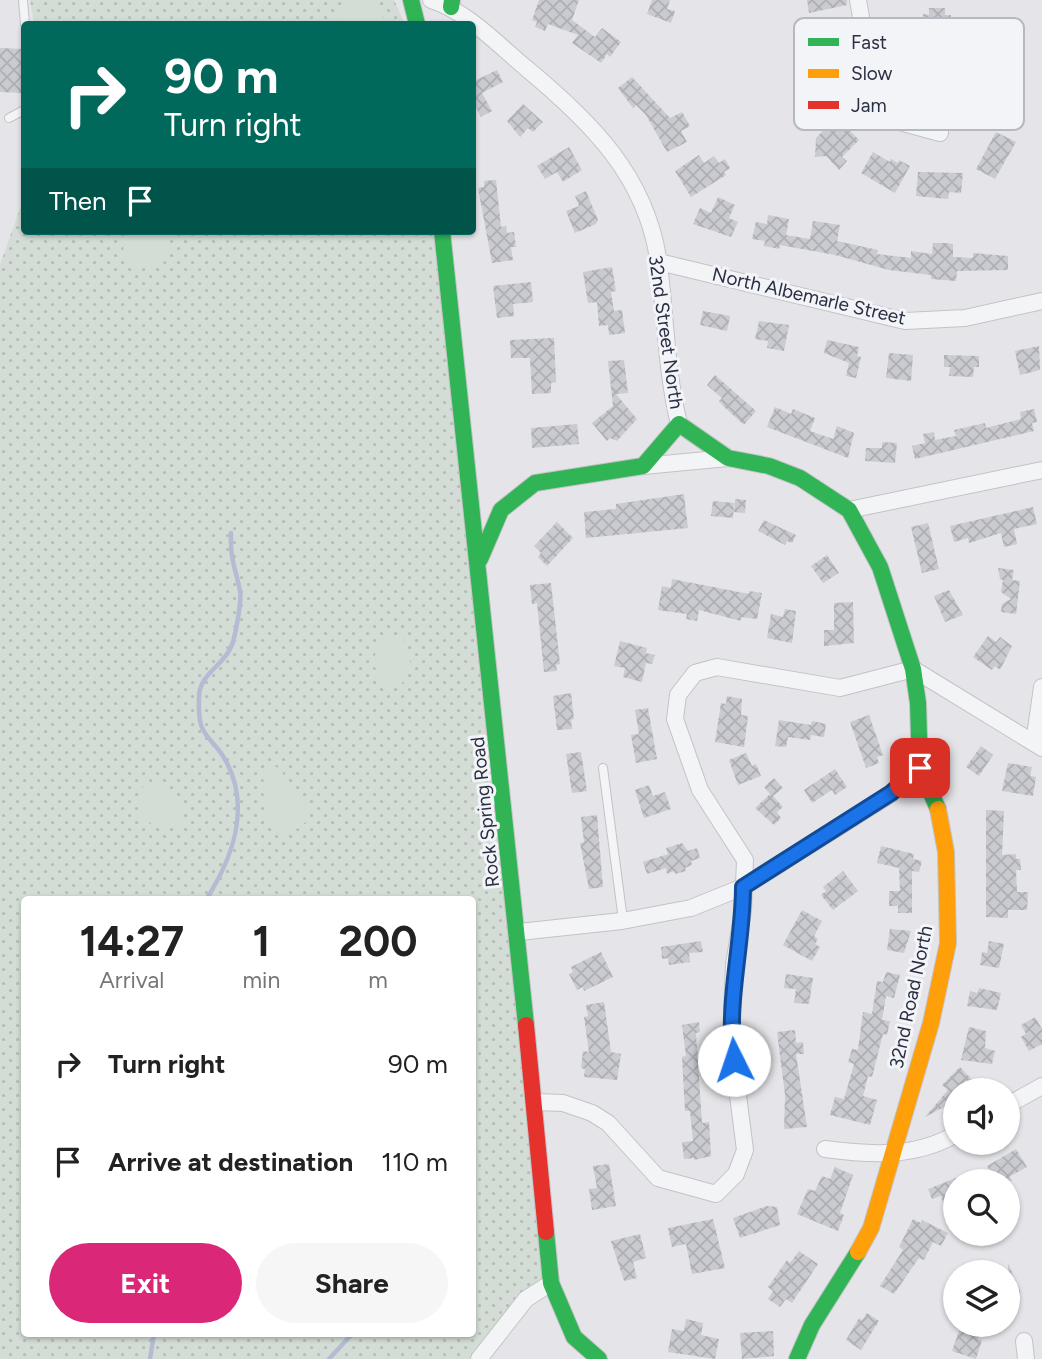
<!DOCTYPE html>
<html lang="en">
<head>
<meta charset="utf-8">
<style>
  :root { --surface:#fff; --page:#f6f6f6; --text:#222; --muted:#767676; --accent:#db2777 }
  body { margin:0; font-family:Figtree,sans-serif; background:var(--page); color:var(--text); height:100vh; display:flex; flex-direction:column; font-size:26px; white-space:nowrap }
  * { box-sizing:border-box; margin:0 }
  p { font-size:23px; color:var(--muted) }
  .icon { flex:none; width:38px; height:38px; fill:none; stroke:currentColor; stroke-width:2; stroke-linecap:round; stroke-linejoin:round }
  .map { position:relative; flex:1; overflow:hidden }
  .panel { position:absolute; left:21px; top:896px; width:455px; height:441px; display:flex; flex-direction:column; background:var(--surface); border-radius:7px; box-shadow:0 2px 5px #0004 }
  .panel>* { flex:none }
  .guide { position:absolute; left:21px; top:21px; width:455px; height:214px; border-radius:7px; box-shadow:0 2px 5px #0004; background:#00695c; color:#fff; overflow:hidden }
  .tools { position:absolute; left:943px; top:1078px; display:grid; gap:14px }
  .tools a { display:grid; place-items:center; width:77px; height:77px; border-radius:50%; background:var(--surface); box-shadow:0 2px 5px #0004; font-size:35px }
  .pin { position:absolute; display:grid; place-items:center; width:60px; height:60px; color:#fff; margin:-30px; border-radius:14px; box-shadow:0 4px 10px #0006 }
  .me { position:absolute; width:77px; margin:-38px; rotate:356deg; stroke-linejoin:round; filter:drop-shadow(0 0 5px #0008) }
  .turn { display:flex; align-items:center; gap:24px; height:147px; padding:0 28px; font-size:32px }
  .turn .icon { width:91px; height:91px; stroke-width:2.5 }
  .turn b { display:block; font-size:49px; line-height:60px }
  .then { display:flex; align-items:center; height:66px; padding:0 28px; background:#0003; gap:14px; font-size:26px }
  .eta { display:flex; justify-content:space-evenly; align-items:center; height:119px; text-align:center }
  .eta b { font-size:42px; font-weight:700; line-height:49px }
  .action { display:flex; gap:14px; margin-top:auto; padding:14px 28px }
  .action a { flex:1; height:80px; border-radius:42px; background:var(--accent); color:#fff; font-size:28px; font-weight:700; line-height:80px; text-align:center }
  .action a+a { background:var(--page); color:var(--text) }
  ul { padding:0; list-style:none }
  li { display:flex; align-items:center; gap:21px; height:98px; padding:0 28px }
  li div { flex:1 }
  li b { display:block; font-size:26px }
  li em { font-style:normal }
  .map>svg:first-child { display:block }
  .grass { fill:url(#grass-dots); fill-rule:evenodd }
  .forest { fill:url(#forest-crowns) }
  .green { fill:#d3dcd5 }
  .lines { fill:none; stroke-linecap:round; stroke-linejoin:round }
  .stream { stroke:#b4bcd3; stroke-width:4.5 }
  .building { fill:url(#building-cross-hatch) }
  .lane-casing { stroke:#c3c3c7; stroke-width:10 }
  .street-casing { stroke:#c3c3c7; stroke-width:18 }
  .fast-casing { stroke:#c3c3c7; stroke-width:18 }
  .slow-casing { stroke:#c3c3c7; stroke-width:18 }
  .jam-casing { stroke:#c3c3c7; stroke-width:18 }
  .lane { stroke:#f3f4f6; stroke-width:8 }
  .street { stroke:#f3f4f6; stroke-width:16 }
  .fast { stroke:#30b455; stroke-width:16 }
  .slow { stroke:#ff9f0a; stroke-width:16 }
  .jam { stroke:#e5322d; stroke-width:16 }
  .route-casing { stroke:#114b97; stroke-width:18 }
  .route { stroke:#1a73e8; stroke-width:12 }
  .labels { text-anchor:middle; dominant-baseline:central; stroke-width:6; stroke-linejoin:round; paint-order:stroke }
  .street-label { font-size:19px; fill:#2b2f43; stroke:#f2f4f8 }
  .key { fill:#f2f4f8; stroke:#b6b9c2; stroke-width:2 }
  .key-label { font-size:19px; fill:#2b2f43 }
</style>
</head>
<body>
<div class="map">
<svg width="1042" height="1359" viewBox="0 0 1042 1359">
  <defs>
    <pattern id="grass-dots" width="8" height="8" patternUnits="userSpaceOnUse" patternTransform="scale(1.75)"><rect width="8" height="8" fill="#d3dcd5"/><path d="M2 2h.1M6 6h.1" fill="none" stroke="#b5bdb8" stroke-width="1.8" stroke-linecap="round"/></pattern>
    <pattern id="forest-crowns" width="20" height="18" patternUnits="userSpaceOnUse" patternTransform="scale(1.75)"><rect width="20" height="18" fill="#d3dcd5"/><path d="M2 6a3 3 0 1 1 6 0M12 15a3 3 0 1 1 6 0" fill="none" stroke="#b5bdb8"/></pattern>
    <pattern id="building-cross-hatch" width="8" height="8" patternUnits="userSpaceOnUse" patternTransform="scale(1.75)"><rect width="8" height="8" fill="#cacbd0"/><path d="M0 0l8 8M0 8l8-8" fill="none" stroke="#aeafb4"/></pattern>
  </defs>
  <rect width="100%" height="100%" fill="#e5e5e9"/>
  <path class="grass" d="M30 0H394L405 24H34Z
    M24 197V231H435L529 1099 542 1278 470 1359H0V265ZM24 900H472V1334H24Z"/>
  <path class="forest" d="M96 1334H128L118 1344 103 1342Z"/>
  <path class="green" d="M350 0C370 0 381 2 384 24H337L334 13Z
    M128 231H166L171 247 168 259C144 280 111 258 128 231Z
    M391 634 403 639C411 661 417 669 398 687 368 685 368 643 391 634Z
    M275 766 281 770 296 797 310 806 307 821C302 825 294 832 288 834 263 840 261 787 265 772Z
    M160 783 181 798 184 810 181 824H152L141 817C137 806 137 794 145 784Z"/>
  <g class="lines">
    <path class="stream" d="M206 900C232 859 251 810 227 763 211 732 197 742 199 697 199 675 222 666 230 649 235 641 242 599 240 591 235 566 230 560 231 533
      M150 1359 154 1334
      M329 1359 352 1334"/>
  </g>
  <path class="building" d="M539 0H579L572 20 595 37 602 28 621 42 610 57 607 54 601 63 572 43 578 35 548 24 545 31 535 27 537 22 532 20Z
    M652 0H670L667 9 675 11 671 23 647 14Z
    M807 0H847V5L809 13Z
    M929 8H945V15H951V20H958V33H950L953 70 938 69V47H934V34H923V14L929 15Z
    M0 48 24 49 23 93 0 92Z
    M497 70 503 82 482 93 492 111 481 117 472 100V74L476 80Z
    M632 77 670 118 682 112 690 126 681 131 687 142 667 152 646 115 636 105 633 108 618 88Z
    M523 104 543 122 533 132 528 128 520 137 507 121Z
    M836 117 859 140 842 157 847 161 839 170 826 156 815 157 816 138Z
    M996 132 1016 142 995 179 976 169Z
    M569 147 582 170 563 182 557 172 545 179 537 166Z
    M873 152 890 162 891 159 898 163 899 160 910 166 895 193 861 173Z
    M699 155 704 163 714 156 719 163 725 159 730 168 724 172 726 175 691 197 675 171Z
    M918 172 963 173 961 193 949 192 948 199 916 196Z
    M496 180 501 227 506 226 507 233 514 232 516 247H511L513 260 492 263 478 188 484 187V181Z
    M586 191 598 220 596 224 575 233 566 211 579 206 575 196Z
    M718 197 735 205 729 218 738 222 731 237 693 224 700 208 711 213Z
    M768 215 789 219 786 235 810 239 813 221 840 225 837 241 878 250 877 254 911 258V251L932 254 933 243H945L953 244V257L973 258V253L1008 256V270L957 271 956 281 931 279V275L889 270 835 255 780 245 779 249 764 246 765 241 752 239 756 222 767 224Z
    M612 267 616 291 611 292 614 311 622 310 625 333 609 335 608 325 599 326 597 302 588 303 583 272Z
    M531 282 533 302 513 304 514 316 497 318 493 286Z
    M703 311 730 316 727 331 700 325Z
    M759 321 789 325 784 351 767 348 768 341 755 339Z
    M554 338 556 382 551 383V393L532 394 530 358H511L510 340Z
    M827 340 859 347 857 356 861 357 856 378 846 376 849 363 824 353Z
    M1039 346 1040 370 1020 375 1015 351Z
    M889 353 913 355 911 381 886 378Z
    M944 355 979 356V367H974L973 377 949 376 950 367H944Z
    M624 360 628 393 616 394 637 419 617 441 610 438 607 441 592 423 613 406 608 361Z
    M715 375 756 411 744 425 723 406 719 401 722 398 707 385Z
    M775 407 791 414 793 409 815 418 810 431 833 439 837 426 854 433 848 458 767 427Z
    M1034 409 1037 422 1032 423 1034 431 915 459 912 446 925 443 923 434 934 432 935 440 956 436 954 430 985 423 986 428 1021 419 1020 412Z
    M577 424 579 444 532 448 531 428Z
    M882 442 897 443 895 463 865 461 866 448H882Z
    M684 494 688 528 586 538 584 512 616 509V504Z
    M735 499 746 500 745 513 734 512Z
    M713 501 734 503 733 518 711 516Z
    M1033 507 1037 524 1014 529 1017 544 1004 547 1001 533 969 543 968 538 954 542 950 526Z
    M764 520 796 535 792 543 787 541 785 545 758 531Z
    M557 522 573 538 547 566 538 557 541 553 534 546Z
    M928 523 939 569 922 573 911 527Z
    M827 555 839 573 823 583 811 566Z
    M998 568 1014 570 1012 580 1020 581 1016 614 1001 612 1002 604 1011 599 1001 592 1003 580 1000 579Z
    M672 579 749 594V591L762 593 757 619 741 617V621L699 610 697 621 686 619 687 614 658 610 662 586 671 588Z
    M551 583 560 664 556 665 557 671 544 672 537 603 532 604 530 585Z
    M949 590 963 615 945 622 934 596Z
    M853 602 854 643 824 646V630H834V603Z
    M785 609 796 611 792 643 767 638 771 614 783 617Z
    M988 636 996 642 1000 637 1012 646 1000 670 995 666 992 670 973 657Z
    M620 641 647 648 646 653 655 655 652 664 646 663 642 682 623 677 625 668 614 666Z
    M571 693 574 719 571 720 572 729 557 730 553 696Z
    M727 696 742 699 741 715 748 716 744 747 715 742 721 703 726 704Z
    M648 708 657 759 636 763 631 735 639 734 635 710Z
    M869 715 883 755 877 757 879 763 866 768 850 722Z
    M779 720 811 725 812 721 826 724 824 737 811 735 810 740 788 737 786 747 775 746Z
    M981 746 993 755 979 776 966 767Z
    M581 752 587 791 572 793 566 754Z
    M746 753 752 766 756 764 761 776 738 785 729 760Z
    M1008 763 1032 767 1030 776 1036 777 1033 796 1002 791Z
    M835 769 847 787 835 795 832 790 812 803 804 790Z
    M774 778 783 788 773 796 783 807 777 812 781 818 774 825 755 808 770 794 764 787Z
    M649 785 653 796 665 792 671 809 644 818 635 790Z
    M986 810 1004 811 1002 855 1016 854V859H1020L1021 870H1016L1017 892H1028L1027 910H1008V918L986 917Z
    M597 815 603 887 589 889 580 843 584 842 581 817Z
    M682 843 688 851 697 848 700 858 691 861 692 865 685 868 686 871 675 874 674 871 667 874 666 868 647 874 643 862 668 854 666 848Z
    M881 846 914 854 913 859 922 861 919 872 912 871V913H898V906H889V891H900L899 868 877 863Z
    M843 871 858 891 833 910 821 895 826 891 823 887Z
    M802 910 822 921 814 936 818 939 815 944 820 947 812 961 783 945Z
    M890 929 911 931 904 953 887 950Z
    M701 941 703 952 689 953 690 962 669 965 668 958 662 959 661 947Z
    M989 941 1004 944 999 968 980 965 982 952 987 953Z
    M601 952 613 977 584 991 583 987 577 990 569 974 573 972 571 967Z
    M886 972 900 975 894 998 886 996 882 1020 890 1021 887 1035 883 1034 872 1077 868 1076 863 1096 877 1100 870 1125 830 1115 835 1097 844 1099 854 1064 848 1062 852 1049 858 1050 863 1012 872 1014 877 981 883 982Z
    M786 974 813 978 809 1004 794 1003 796 989 784 988Z
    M979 988 1001 993 997 1010 967 1006 970 991 978 993Z
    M604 1002 611 1052 621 1054 617 1080 584 1077 585 1069 581 1068 583 1051 589 1052 584 1017 588 1016 586 1005Z
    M1035 1017 1042 1029V1044L1029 1051 1021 1037 1026 1034 1021 1025Z
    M699 1022 700 1032 696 1033 702 1123 709 1122 711 1156 694 1160V1158L684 1159 682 1142 693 1141 690 1111H685L682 1057 686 1056 682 1025Z
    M969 1027 986 1031 985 1048 995 1051 992 1064 961 1060Z
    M795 1030 796 1043 803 1042 804 1054H796L807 1127 784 1129 785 1095 777 1032Z
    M960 1067 982 1090H956V1101L925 1117 948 1090 942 1085Z
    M1016 1149 1027 1167 1009 1177 1012 1181H996L987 1166Z
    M609 1164 616 1206 592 1210 589 1189 597 1188 593 1166Z
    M835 1167 853 1175 840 1213 844 1215 838 1231 797 1214 808 1189 815 1191 822 1176 830 1179Z
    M956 1178V1200L944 1205 941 1196 932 1199 928 1189Z
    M767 1206 777 1207 780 1225 740 1238 733 1218Z
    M713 1219 725 1268 692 1274 686 1244 672 1247 668 1228Z
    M913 1219 921 1223 922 1220 948 1233 941 1246 933 1242 924 1260 919 1258 894 1294 880 1286 903 1250 899 1247Z
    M640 1234 646 1258 633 1262 637 1278 624 1281 611 1241Z
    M799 1251 818 1264 792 1303 786 1299 780 1307 768 1299 773 1291 768 1287 787 1260 790 1263Z
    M1008 1263 1021 1293 1008 1299Z
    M867 1313 879 1321 861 1350 846 1340 859 1318 862 1320Z
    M686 1319 703 1323 701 1335 719 1339 715 1359 668 1352 672 1329 684 1331Z
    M961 1325H982L978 1339 982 1340 976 1359 952 1351Z
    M773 1331 774 1356 742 1359 740 1333Z"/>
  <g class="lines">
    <g class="lane-casing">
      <path id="lane" d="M23 0 25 24
        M9 118 24 110
        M603 768 623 920
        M486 799 502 801"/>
    </g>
    <g class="street-casing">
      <path id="street" d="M431 0C468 12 496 43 526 68 590 121 648 177 659 265 666 319 666 371 679 424
        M858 0 861 17 857 70 864 104 885 118 940 133
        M659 262 905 321 965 318 1042 301
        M643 466 728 458
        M849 510 1042 470
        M1034 743 1042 687
        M519 932 622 921 691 908 743 887 891 794 920 768
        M535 1102 563 1103 592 1113 608 1123 658 1178 716 1194 736 1174 745 1150 731 1041 734 964 743 911 745 860 700 790 675 719 678 695 695 673 717 667 840 688 913 669 1042 748
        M1008 1105 1042 1086
        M825 1149C870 1155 915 1158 956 1134
        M1024 1341 1026 1359
        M479 1359 526 1299 551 1283"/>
    </g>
    <g class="fast-casing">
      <path id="fast" d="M411 0 417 24
        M451 7 452 0
        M442 231 526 1025
        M480 559 501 510 535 483 643 466 679 424 728 458 769 466 800 478 849 510 880 567 913 669 918 703 920 768 938 809
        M546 1232 551 1283 574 1337 599 1359
        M797 1359 812 1325 858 1252"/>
    </g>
    <g class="slow-casing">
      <path id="slow" d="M858 1252 871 1228 931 1023 948 943 946 852 938 809"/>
    </g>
    <g class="jam-casing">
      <path id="jam" d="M526 1025 546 1232"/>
    </g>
    <use href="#lane" class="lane"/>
    <use href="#street" class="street"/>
    <use href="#fast" class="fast"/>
    <use href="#slow" class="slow"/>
    <use href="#jam" class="jam"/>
  </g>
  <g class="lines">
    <g class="route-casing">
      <path id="route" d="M734 1060C726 1002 743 945 743 887L891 793 920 768"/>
    </g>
    <use href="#route" class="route"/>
  </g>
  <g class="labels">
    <g class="street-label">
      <text transform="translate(809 296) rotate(13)">North Albemarle Street</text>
      <text transform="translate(666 332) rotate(82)">32nd Street North</text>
      <text transform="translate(485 812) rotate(-96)">Rock Spring Road</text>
      <text transform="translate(911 997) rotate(-78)">32nd Road North</text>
    </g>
  </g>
  <rect x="794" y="18" width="230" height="112" rx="10" class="key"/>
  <rect x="808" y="38" width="31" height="8" fill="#30b455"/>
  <rect x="808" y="69" width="31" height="9" fill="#ff9f0a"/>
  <rect x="808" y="101" width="31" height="8" fill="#e5322d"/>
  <g class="key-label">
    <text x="851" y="49">Fast</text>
    <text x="851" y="80">Slow</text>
    <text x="851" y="112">Jam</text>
  </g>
</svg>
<div class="tools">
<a><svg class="icon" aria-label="sound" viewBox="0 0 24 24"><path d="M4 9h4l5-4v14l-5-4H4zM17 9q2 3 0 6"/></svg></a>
<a><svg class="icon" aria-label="search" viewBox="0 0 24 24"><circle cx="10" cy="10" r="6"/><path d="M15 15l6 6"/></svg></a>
<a><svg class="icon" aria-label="layers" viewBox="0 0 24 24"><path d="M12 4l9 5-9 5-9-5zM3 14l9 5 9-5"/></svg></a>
</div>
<div class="pin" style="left:920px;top:768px;background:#d93025"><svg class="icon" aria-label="arrive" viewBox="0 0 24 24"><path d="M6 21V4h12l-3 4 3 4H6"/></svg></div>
<svg class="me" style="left:734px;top:1060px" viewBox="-20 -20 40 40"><circle r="19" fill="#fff"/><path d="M0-13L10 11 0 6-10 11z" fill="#1a73e8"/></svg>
<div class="guide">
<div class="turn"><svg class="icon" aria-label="right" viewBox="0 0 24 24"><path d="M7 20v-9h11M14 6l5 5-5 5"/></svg><div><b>90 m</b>Turn right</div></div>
<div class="then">Then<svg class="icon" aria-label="arrive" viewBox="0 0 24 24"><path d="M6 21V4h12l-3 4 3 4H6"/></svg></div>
</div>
<section class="panel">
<div class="eta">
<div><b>14:27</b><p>Arrival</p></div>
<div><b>1</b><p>min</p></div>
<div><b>200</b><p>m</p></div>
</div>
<ul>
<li><svg class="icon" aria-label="right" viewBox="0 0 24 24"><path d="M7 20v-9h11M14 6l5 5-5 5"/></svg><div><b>Turn right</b></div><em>90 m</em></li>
<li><svg class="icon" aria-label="arrive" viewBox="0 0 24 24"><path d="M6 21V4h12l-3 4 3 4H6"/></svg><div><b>Arrive at destination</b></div><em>110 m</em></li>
</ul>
<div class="action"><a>Exit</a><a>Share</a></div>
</section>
</div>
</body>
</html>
